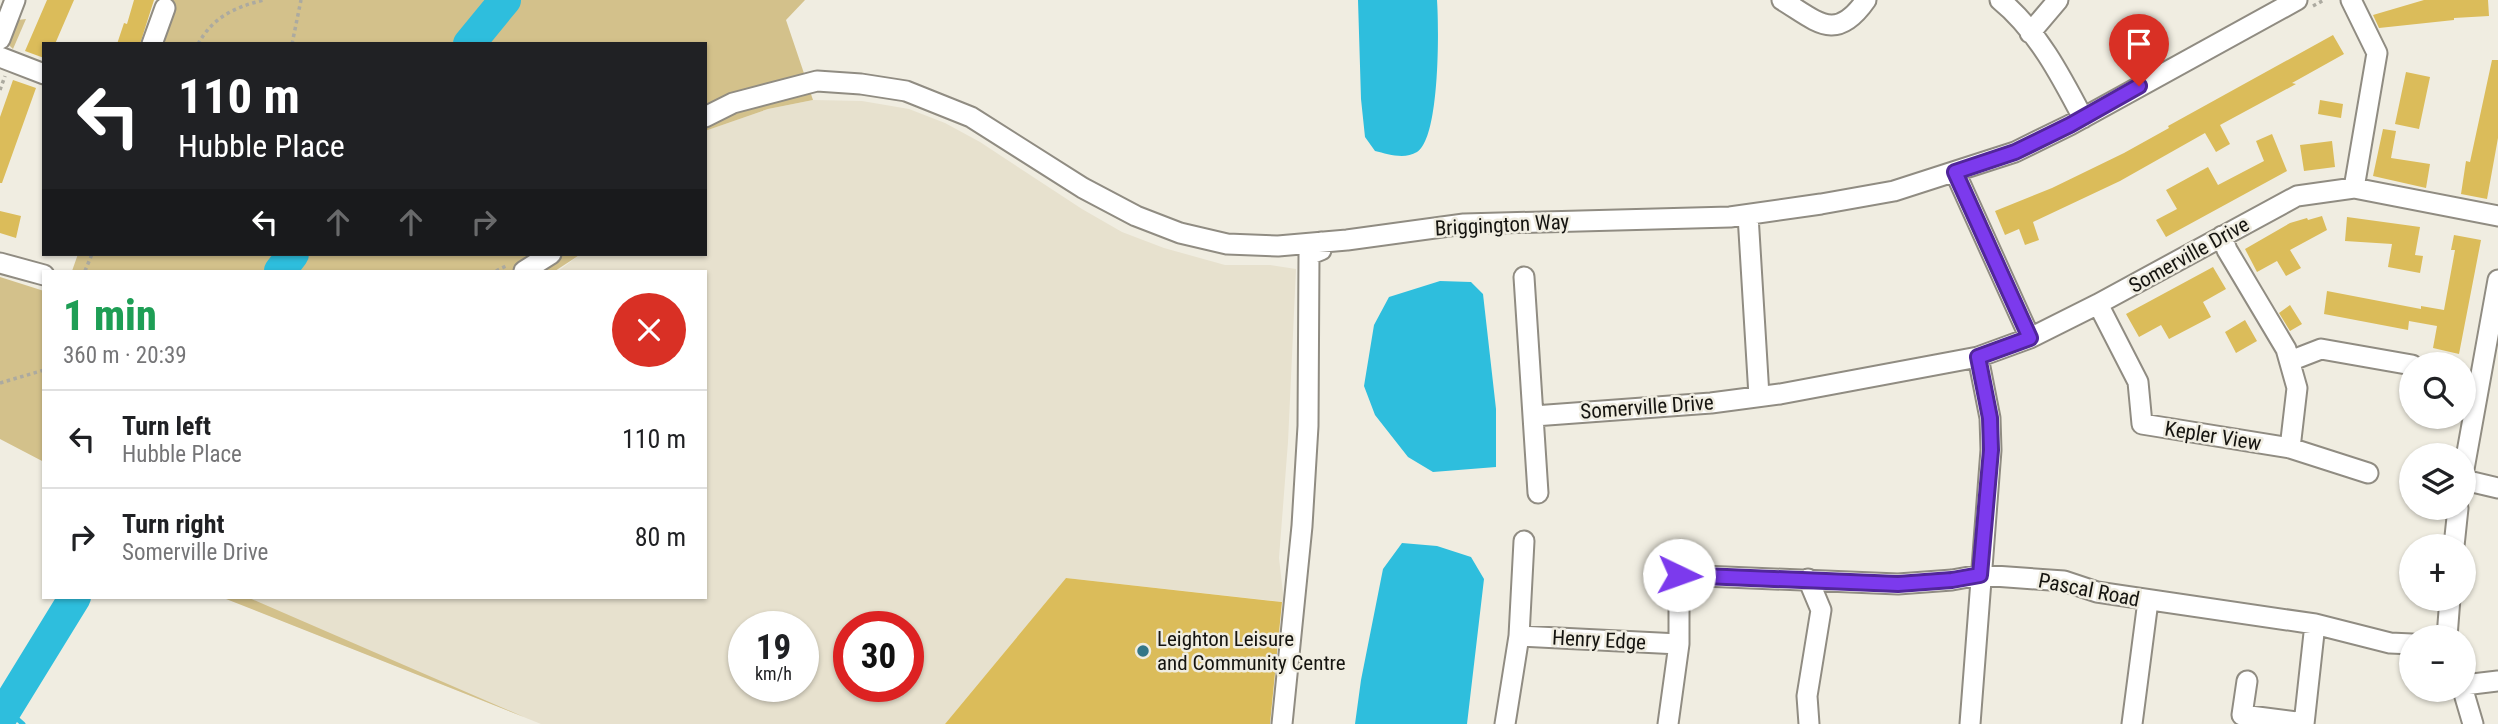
<!DOCTYPE html>
<html lang="en">
<head>
<meta charset="utf-8">
<style>
  :root { --surface:#fff; --page:#f2f2f2; --text:#202124; --muted:#757577; --line:#e0e0e0 }
  body { margin:0; font-family:"Roboto Condensed",sans-serif; background:var(--page); color:var(--text); height:100vh; display:flex; flex-direction:column; font-size:26px; white-space:nowrap }
  * { box-sizing:border-box; margin:0 }
  p { font-size:23px; color:var(--muted) }
  .icon { flex:none; width:38px; height:38px; fill:none; stroke:currentColor; stroke-width:2; stroke-linecap:round; stroke-linejoin:round }
  .map { position:relative; flex:1; overflow:hidden }
  .details { position:absolute; left:42px; top:270px; width:665px; height:329px; display:flex; flex-direction:column; background:var(--surface); border-radius:0px; box-shadow:0 2px 5px #0004 }
  .details>* { flex:none }
  .hud { position:absolute; left:42px; top:42px; width:665px; height:214px; border-radius:0px; box-shadow:0 2px 5px #0004; background:#202124; color:#fff; overflow:hidden }
  .buttons { position:absolute; left:2399px; top:352px; display:grid; gap:14px }
  .buttons a { display:grid; place-items:center; width:77px; height:77px; border-radius:50%; background:var(--surface); box-shadow:0 2px 5px #0004; font-size:35px }
  .speed { position:absolute; left:728px; top:611px; display:flex; gap:14px; font-size:35px; font-weight:700; text-align:center }
  .speed>* { display:grid; place-content:center; width:91px; height:91px; border-radius:50%; background:var(--surface); box-shadow:0 2px 5px #0004; line-height:1 }
  .speed small { font-size:18px; font-weight:400 }
  .speed .limit { border:10px solid #d22; background:#fff; color:#111 }
  .pin { position:absolute; display:grid; place-items:center; width:60px; height:60px; color:#fff; margin:-72px -30px; border-radius:50% 50% 50% 0; rotate:-45deg; box-shadow:0 0 7px #0007 }
  .pin .icon { rotate:45deg }
  .me { position:absolute; width:77px; margin:-38px; rotate:93deg; stroke-linejoin:round; filter:drop-shadow(0 0 5px #0008) }
  .turn { display:flex; align-items:center; gap:24px; height:147px; padding:0 21px; font-size:32px }
  .turn .icon { width:91px; height:91px; stroke-width:2.5 }
  .turn b { display:block; font-size:49px; line-height:60px }
  .lanes { display:flex; align-items:center; height:66px; padding:0 21px; background:#0003; justify-content:center; gap:35px; direction:ltr }
  .lanes .off { opacity:.35 }
  .round { display:grid; place-items:center; flex:none; width:74px; height:74px; border-radius:37px; background:var(--page) }
  .headline { display:flex; align-items:center; justify-content:space-between; height:119px; padding:0 21px }
  h1 { font-size:42px; font-weight:800; line-height:52px; color:#1e9e55 }
  ul { padding:0; list-style:none }
  li { display:flex; align-items:center; gap:21px; height:98px; padding:0 21px; border-top:2px solid var(--line) }
  li div { flex:1 }
  li b { display:block; font-size:26px }
  li em { font-style:normal }
  .map>svg:first-child { display:block }
  .built { fill:#e7e1ce; fill-rule:evenodd }
  .green { fill:#d3c18b }
  .water { fill:#2ebedd }
  .lines { fill:none; stroke-linecap:round; stroke-linejoin:round }
  .stream { stroke:#2ebedd; stroke-width:5 }
  .river { stroke:#2ebedd; stroke-width:32 }
  .building { fill:#dbbc5a }
  .minor-casing { stroke:#908c82; stroke-width:23 }
  .path { stroke:#acaaa0; stroke-width:3.5; stroke-dasharray:3.5 3.5; stroke-linecap:butt }
  .minor { stroke:#fff; stroke-width:19 }
  .route-casing { stroke:#51269a; stroke-width:18 }
  .route { stroke:#7c3aed; stroke-width:12 }
  .poi-dot { fill:#337687; stroke:#f0ede1; stroke-width:2.5 }
  .labels { text-anchor:middle; dominant-baseline:central; stroke-width:5; stroke-linejoin:round; paint-order:stroke }
  .street-label { font-size:21px; fill:#151410; stroke:#f0ede1 }
  .poi-label { font-size:21px; fill:#151410; stroke:#f0ede1; text-anchor:start }
</style>
</head>
<body>
<div class="map">
<svg width="2498" height="724" viewBox="0 0 2498 724">
  <rect width="100%" height="100%" fill="#f0ede1"/>
  <path class="built" d="M813 100 862 101 909 109 945 123 980 142 1082 209 1122 232 1164 248 1225 265H1270L1296 269 1288 442 1279 558 1284 602 1066 578 945 724H541L223 597H705V271H558L581 254H705V131L768 109ZM744 626H803V686H744ZM849 626H908V686H849Z"/>
  <path class="green" d="M167 0H805L786 20 813 100 768 109 705 131V44H152Z
    M26 19 13 49 8 44 18 20Z
    M78 254H581L555 271H72Z
    M0 277 44 291V462L0 439Z
    M221 597H247L524 717Z"/>
  <path class="water" d="M1358 0H1437C1439 28 1440 138 1417 152 1404 160 1388 154 1375 151L1365 137 1361 99Z
    M1440 281 1471 282 1483 294 1496 409V467L1433 472 1408 457 1375 415 1364 386 1374 325 1389 297Z
    M1402 543 1437 546 1471 557 1484 579 1467 724H1355L1361 680 1383 569Z"/>
  <g class="lines">
    <path class="stream" d="M6 709 23 724"/>
    <path class="river" d="M469 44 505 0
      M280 271 293 254
      M0 719 75 597"/>
  </g>
  <path class="building" d="M47 0H74L55 44H44V58L25 51Z
    M134 0H154L140 44H117L124 23 127 24Z
    M2424 0H2488L2489 16 2454 18V20L2379 28 2373 15Z
    M2333 35 2344 54 2292 83 2296 84 2220 125 2230 144 2216 152 2205 133 2120 181 2033 222 2039 240 2025 245 2019 229 2005 235 1995 211 2052 188 2124 153 2169 128 2168 126Z
    M2492 60H2498V138L2487 199 2461 194 2466 161 2470 162Z
    M2406 72 2430 77 2419 129 2395 124Z
    M13 80 36 88 2 183H0V117Z
    M2320 100 2343 104 2341 118 2318 114Z
    M2383 129 2396 131 2391 158 2430 164 2426 188 2373 176Z
    M2272 134 2287 171 2166 237 2156 220 2177 209 2166 190 2208 167 2218 185 2264 161 2256 141Z
    M2332 141 2335 167 2304 171 2300 145Z
    M0 211 21 216 16 238 0 233Z
    M2322 216 2327 230 2290 250 2301 268 2286 276 2277 261 2257 272 2245 249 2290 223 2307 218 2308 220Z
    M2347 217 2420 227 2415 255 2423 256 2420 273 2388 267 2392 244 2345 241Z
    M2454 235 2481 240 2459 354 2433 348 2437 326 2409 321 2408 330 2324 314 2327 291 2421 309V306L2444 310 2455 250H2451Z
    M2213 267 2226 289 2203 302 2211 317 2169 339 2161 325 2139 337 2126 314Z
    M2290 305 2302 324 2290 331 2279 313Z
    M2245 320 2257 341 2236 353 2225 332Z
    M1066 578 1282 602 1270 724H945Z"/>
  <g class="lines">
    <g class="minor-casing">
      <path id="minor" d="M1782 0C1818 22 1836 43 1866 0
        M2000 0C2037 30 2061 76 2083 118
        M2351 0 2377 53 2354 188
        M2030 33 2058 0
        M0 39 15 0
        M152 44 165 8
        M0 57 44 74
        M705 117 733 103 817 81 861 84 906 91 971 117 1083 188 1136 216 1180 233 1227 244 1278 246 1347 240 1464 224 1730 217 1821 204 1894 191 2015 152 2070 125 2297 0
        M1955 172 2030 338
        M1748 215 1759 396
        M2222 236 2227 250 2286 349 2297 388 2290 448
        M0 263 44 275
        M524 271 551 254
        M1524 277 1538 493
        M2098 304 2138 382 2142 424 2290 448 2368 473
        M2290 361 2321 349 2412 365
        M1534 416 1711 403 1780 394 1978 357 2030 338 2098 304 2297 196 2354 188 2498 216
        M2464 469 2498 280
        M2464 480 2498 488
        M2454 546 2458 508
        M1679 575 1898 584 1952 580 1980 575 2064 581 2097 592 2315 624 2390 643 2412 644
        M1808 579 1821 610 1807 696 1809 724
        M1519 636 1524 541
        M2447 637 2450 598
        M2247 681 2242 715 2304 723
        M2464 685 2498 681
        M2463 690 2473 724
        M1282 724 1302 526 1308 426 1309 255 1321 250V242
        M1505 724 1519 636 1679 644
        M1668 724 1679 644V561
        M1970 724 1991 450 1990 418 1978 357
        M2132 724 2148 601
        M2304 724 2315 624"/>
    </g>
    <path class="path" d="M2313 6 2324 0
      M198 44C213 17 235 7 264 0
      M292 44 301 0
      M0 90 5 76
      M85 271 92 254
      M496 271 506 266
      M0 383 44 370"/>
    <use href="#minor" class="minor"/>
  </g>
  <g class="lines">
    <g class="route-casing">
      <path id="route" d="M1679 575 1898 584 1952 580 1980 575 1991 450 1990 418 1978 357 2030 338 1955 172 2015 152 2070 125 2139 86"/>
    </g>
    <use href="#route" class="route"/>
  </g>
  <circle class="poi-dot" cx="1143" cy="651" r="7"/>
  <g class="labels">
    <g class="street-label">
      <text transform="translate(1502 225) rotate(-3)">Briggington Way</text>
      <text transform="translate(2189 255) rotate(-29)">Somerville Drive</text>
      <text transform="translate(1647 407) rotate(-4)">Somerville Drive</text>
      <text transform="translate(2213 436) rotate(9)">Kepler View</text>
      <text transform="translate(2089 590) rotate(11)">Pascal Road</text>
      <text transform="translate(1599 640) rotate(3)">Henry Edge</text>
    </g>
    <g class="poi-label">
      <text x="1157" y="639">Leighton Leisure<tspan x="1157" dy="24">and Community Centre</tspan></text>
    </g>
  </g>
</svg>
<div class="buttons">
<a><svg class="icon" aria-label="search" viewBox="0 0 24 24"><circle cx="10" cy="10" r="6"/><path d="M15 15l6 6"/></svg></a>
<a><svg class="icon" aria-label="layers" viewBox="0 0 24 24"><path d="M12 4l9 5-9 5-9-5zM3 14l9 5 9-5"/></svg></a>
<a>+</a>
<a>−</a>
</div>
<div class="speed"><div>19<small>km/h</small></div><div class="limit">30</div></div>
<div class="pin" style="left:2139px;top:86px;background:#d93025"><svg class="icon" aria-label="arrive" viewBox="0 0 24 24"><path d="M6 21V4h12l-3 4 3 4H6"/></svg></div>
<svg class="me" style="left:1679px;top:575px" viewBox="-20 -20 40 40"><circle r="19" fill="#fff"/><path d="M0-13L10 11 0 6-10 11z" fill="#7c3aed"/></svg>
<div class="hud">
<div class="turn"><svg class="icon" aria-label="left" viewBox="0 0 24 24"><path d="M17 20v-9H6M10 6l-5 5 5 5"/></svg><div><b>110 m</b>Hubble Place</div></div>
<div class="lanes"><svg class="icon" aria-label="left" viewBox="0 0 24 24"><path d="M17 20v-9H6M10 6l-5 5 5 5"/></svg><svg class="icon off" aria-label="ahead" viewBox="0 0 24 24"><path d="M12 20V5M6 11l6-6 6 6"/></svg><svg class="icon off" aria-label="ahead" viewBox="0 0 24 24"><path d="M12 20V5M6 11l6-6 6 6"/></svg><svg class="icon off" aria-label="right" viewBox="0 0 24 24"><path d="M7 20v-9h11M14 6l5 5-5 5"/></svg></div>
</div>
<section class="details">
<div class="headline"><div><h1>1 min</h1><p>360 m · 20:39</p></div><a class="round" style="background:#d93025;color:#fff"><svg class="icon" aria-label="close" viewBox="0 0 24 24"><path d="M6 6l12 12M18 6L6 18"/></svg></a></div>
<ul>
<li><svg class="icon" aria-label="left" viewBox="0 0 24 24"><path d="M17 20v-9H6M10 6l-5 5 5 5"/></svg><div><b>Turn left</b><p>Hubble Place</p></div><em>110 m</em></li>
<li><svg class="icon" aria-label="right" viewBox="0 0 24 24"><path d="M7 20v-9h11M14 6l5 5-5 5"/></svg><div><b>Turn right</b><p>Somerville Drive</p></div><em>80 m</em></li>
</ul>
</section>
</div>
</body>
</html>
